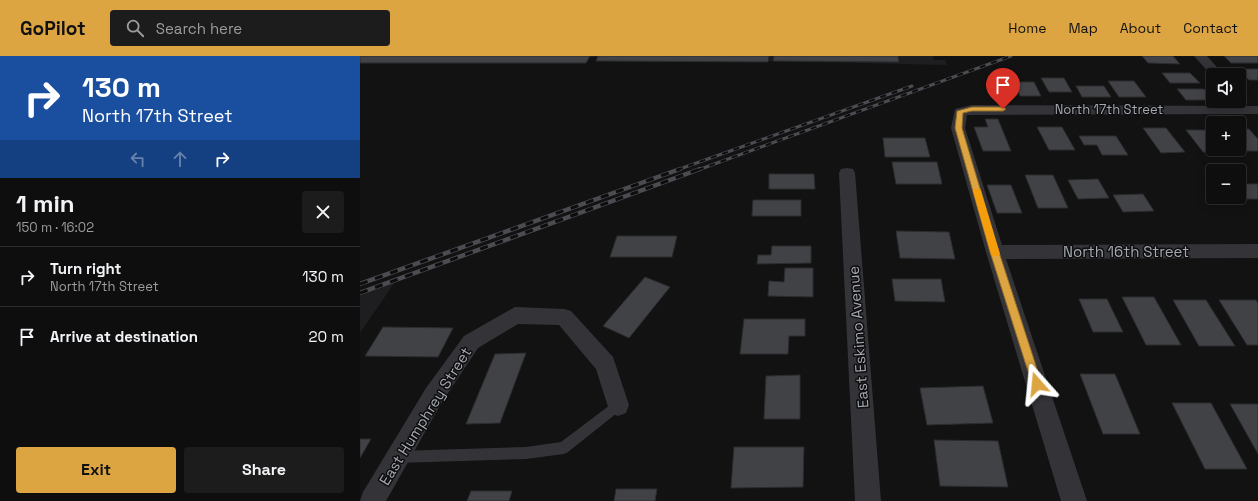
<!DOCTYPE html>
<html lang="en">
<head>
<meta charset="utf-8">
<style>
  :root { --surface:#0e0e0e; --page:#1c1c1c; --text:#f1f3f6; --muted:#9b9c9e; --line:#2e2e2e; --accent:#dca542 }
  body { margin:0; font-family:"Space Grotesk",sans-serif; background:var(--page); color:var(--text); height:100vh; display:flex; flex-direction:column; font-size:15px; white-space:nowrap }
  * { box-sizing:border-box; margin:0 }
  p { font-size:13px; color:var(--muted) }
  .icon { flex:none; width:22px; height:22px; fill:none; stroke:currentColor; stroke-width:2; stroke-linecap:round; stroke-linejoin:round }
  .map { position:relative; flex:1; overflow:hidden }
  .sheet { display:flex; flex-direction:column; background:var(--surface); width:360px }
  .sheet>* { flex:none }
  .guide { background:#1a4fa0; color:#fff; overflow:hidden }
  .buttons { position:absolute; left:846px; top:12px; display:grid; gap:8px }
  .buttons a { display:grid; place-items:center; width:40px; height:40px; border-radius:4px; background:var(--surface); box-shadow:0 2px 10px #0003,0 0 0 1px var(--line); font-size:20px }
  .pin { position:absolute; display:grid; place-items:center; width:34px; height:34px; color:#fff; margin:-41px -17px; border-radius:50% 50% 50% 0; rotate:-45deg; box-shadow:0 0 4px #0007 }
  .pin .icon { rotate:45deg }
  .me { position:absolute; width:44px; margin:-22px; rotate:342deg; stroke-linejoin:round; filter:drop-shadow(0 0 3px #0008) }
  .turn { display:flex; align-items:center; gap:14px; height:84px; padding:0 16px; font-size:18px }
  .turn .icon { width:52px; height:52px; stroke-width:2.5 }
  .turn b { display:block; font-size:28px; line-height:34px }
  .lanes { display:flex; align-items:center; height:38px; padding:0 16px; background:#0003; justify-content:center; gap:20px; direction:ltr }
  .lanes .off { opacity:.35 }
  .round { display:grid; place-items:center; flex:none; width:42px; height:42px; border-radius:4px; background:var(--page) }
  .head { display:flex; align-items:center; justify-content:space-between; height:68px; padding:0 16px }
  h1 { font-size:24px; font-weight:600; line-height:30px }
  .primary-button { display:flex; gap:8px; margin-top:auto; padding:8px 16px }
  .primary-button a { flex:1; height:46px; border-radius:4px; background:var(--accent); color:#111; font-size:16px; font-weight:600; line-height:46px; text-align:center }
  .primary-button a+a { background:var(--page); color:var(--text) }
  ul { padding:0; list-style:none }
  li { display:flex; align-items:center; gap:12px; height:60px; padding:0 16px; border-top:1px solid var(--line) }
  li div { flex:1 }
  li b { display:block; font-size:15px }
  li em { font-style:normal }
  header { display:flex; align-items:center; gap:24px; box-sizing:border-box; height:56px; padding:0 20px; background:var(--accent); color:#111 }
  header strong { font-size:19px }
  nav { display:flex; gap:22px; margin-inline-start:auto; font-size:14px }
  .search { width:280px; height:36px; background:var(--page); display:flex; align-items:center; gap:10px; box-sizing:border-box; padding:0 14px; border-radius:4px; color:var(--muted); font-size:15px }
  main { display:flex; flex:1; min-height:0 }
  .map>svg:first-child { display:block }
  .built { fill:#1e1e20 }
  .building { fill:#414246; stroke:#2c2c2f }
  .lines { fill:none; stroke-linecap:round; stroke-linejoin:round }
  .service { fill:#343438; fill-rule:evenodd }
  .minor { fill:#343438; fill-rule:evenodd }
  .rail-far1-casing { stroke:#4b4c51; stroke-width:3 }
  .rail-casing { stroke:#4b4c51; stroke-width:4.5 }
  .rail-far1 { stroke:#0d0d0e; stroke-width:2; stroke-dasharray:6; stroke-linecap:butt }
  .rail { stroke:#0d0d0e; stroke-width:3; stroke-dasharray:8; stroke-linecap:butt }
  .route { fill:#dca542; stroke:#8f6b2b }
  .slow { fill:#f59e0b }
  .labels { text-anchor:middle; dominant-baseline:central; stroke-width:3; stroke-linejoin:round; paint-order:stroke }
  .far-street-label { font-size:13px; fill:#a5a9b2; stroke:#0d0d0e }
  .street-label { font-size:15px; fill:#a5a9b2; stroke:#0d0d0e }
</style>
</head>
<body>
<header>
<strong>GoPilot</strong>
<div class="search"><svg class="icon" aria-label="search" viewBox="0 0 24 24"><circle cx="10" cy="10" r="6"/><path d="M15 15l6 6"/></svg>Search here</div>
<nav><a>Home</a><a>Map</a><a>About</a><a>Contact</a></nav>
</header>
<main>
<section class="sheet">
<div class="guide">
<div class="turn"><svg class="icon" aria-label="right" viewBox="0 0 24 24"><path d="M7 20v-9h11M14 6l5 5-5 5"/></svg><div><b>130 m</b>North 17th Street</div></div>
<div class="lanes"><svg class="icon off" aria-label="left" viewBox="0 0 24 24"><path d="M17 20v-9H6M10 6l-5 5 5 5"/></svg><svg class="icon off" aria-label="ahead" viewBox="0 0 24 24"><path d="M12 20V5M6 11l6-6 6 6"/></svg><svg class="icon" aria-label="right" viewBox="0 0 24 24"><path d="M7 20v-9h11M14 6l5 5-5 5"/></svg></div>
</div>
<div class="head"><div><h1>1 min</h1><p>150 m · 16:02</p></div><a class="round"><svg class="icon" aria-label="close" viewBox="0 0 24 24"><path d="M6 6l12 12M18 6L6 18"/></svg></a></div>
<ul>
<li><svg class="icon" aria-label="right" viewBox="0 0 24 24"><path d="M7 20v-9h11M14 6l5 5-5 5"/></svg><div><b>Turn right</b><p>North 17th Street</p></div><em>130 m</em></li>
<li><svg class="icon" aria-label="arrive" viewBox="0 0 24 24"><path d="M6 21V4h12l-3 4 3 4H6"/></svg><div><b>Arrive at destination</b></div><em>20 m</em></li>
</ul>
<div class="primary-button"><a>Exit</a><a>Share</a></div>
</section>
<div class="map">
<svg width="898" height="445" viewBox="0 0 898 445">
  <rect width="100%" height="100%" fill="#121213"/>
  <path class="built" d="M0 0H573L574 4H585L587 9 248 1 0 6Z
    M34 223H37L0 277V235Z"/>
  <path class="building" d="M0 0H230L226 7H0Z
    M238 0H409L408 6 236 5Z
    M414 0H538L539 6 413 5Z
    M782 0H813L820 8 788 7Z
    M864 0H898V7H871Z
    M878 13H898V24H889Z
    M802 17H830L840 27H810Z
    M681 22H704L712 36H689Z
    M748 25H774L786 41H759Z
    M654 26H674L681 40H660Z
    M716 30H744L751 41H722Z
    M817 33H844L853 44H826Z
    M625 63H638L651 95H623L614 71H628Z
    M677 71H702L715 94H689Z
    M783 72H806L825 96 801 97Z
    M879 73H889L898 83V95H884L879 89Z
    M826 74H851L853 77V93H867L869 96H843Z
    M719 80H756L768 99H742L737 89H724Z
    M523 82H565L570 101H525Z
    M532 106H577L582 128H536Z
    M409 118H454L455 133H409Z
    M665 119H693L708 152H678Z
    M738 123 749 142 718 143 708 124Z
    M879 128H898V143H884L879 136Z
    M627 129H651L662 157H637Z
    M783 138 794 155 763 156 753 139Z
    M393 144H441V160H392Z
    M536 175 589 176 595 203 540 202Z
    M257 180H317L312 201H250Z
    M412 190H451V207L397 208 398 199H411Z
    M425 212H453V241L408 240 409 225 424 226Z
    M285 221 310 231 269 282 243 270Z
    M532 223H581L585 246 535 245Z
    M762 241H794L821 289H786Z
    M719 243H747L763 276H733Z
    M813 244H846L875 290H839Z
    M859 244H896L898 247V289H887Z
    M384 263H445V280H429L428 298H380Z
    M23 271 93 272 78 301 5 300Z
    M166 297 140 367 106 368 135 298Z
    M720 318H755L780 378H743Z
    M440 319V363H404L406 320Z
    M623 330 633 367 567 369 560 332Z
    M812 347H851L887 413H845Z
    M870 348H898V398Z
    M0 383H11L0 402Z
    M574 384 638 385 648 431 580 430Z
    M374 391H444L443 431 371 432Z
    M256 433H297L295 445H254Z
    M111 435H152L149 445H107Z"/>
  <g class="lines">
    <path class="service" d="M258 343 262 345 264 349 262 353 208 396 204 398 166 403 38 407 33 406 32 401 33 396 38 395 166 391 201 386Z"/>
    <path class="minor" d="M834 0H847L864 19H853V21Z
      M612 49 898 50V58L607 59 605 72 642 189 898 188V202L646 203 727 445H701L626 196 591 72 595 53Z
      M487 112 493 113 495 117 521 445H495L479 117 481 113Z
      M155 251 204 253 211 255 253 301 269 349 266 357 258 360 250 357 236 313 199 269 158 268 118 292 82 346 26 445H0L3 436 66 332 104 280Z"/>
    <g class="rail-far1-casing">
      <path id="rail-far1" d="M317 114 552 30
        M338 114 651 0"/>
    </g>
    <g class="rail-casing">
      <path id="rail" d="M0 228 320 113
        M0 237 340 113"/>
    </g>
    <use href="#rail-far1" class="rail-far1"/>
    <use href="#rail" class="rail"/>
  </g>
  <path class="route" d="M612 51H643L646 53 643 55H612L603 57 602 72 639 196 682 328 681 331 677 333 673 331 672 328 630 196 595 72 597 55Z"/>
  <path class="slow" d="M614 133H620L621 135 640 198 638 200H632L631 198 613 135Z"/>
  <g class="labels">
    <g class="far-street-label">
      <text x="749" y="53">North 17th Street</text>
    </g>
    <g class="street-label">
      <text x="766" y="195">North 16th Street</text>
      <text transform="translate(498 281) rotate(-94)">East Eskimo Avenue</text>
      <text transform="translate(65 360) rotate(-58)">East Humphrey Street</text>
    </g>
  </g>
</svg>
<div class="buttons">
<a><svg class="icon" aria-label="sound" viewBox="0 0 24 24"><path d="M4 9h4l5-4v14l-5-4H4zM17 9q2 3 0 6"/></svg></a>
<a>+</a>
<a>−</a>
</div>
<div class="pin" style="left:643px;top:53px;background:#d93025"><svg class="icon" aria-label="arrive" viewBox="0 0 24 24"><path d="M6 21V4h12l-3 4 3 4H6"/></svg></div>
<svg class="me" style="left:677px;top:328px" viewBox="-20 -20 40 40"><path d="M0-17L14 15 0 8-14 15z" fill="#dca542" stroke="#fff" stroke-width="4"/></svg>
</div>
</main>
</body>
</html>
